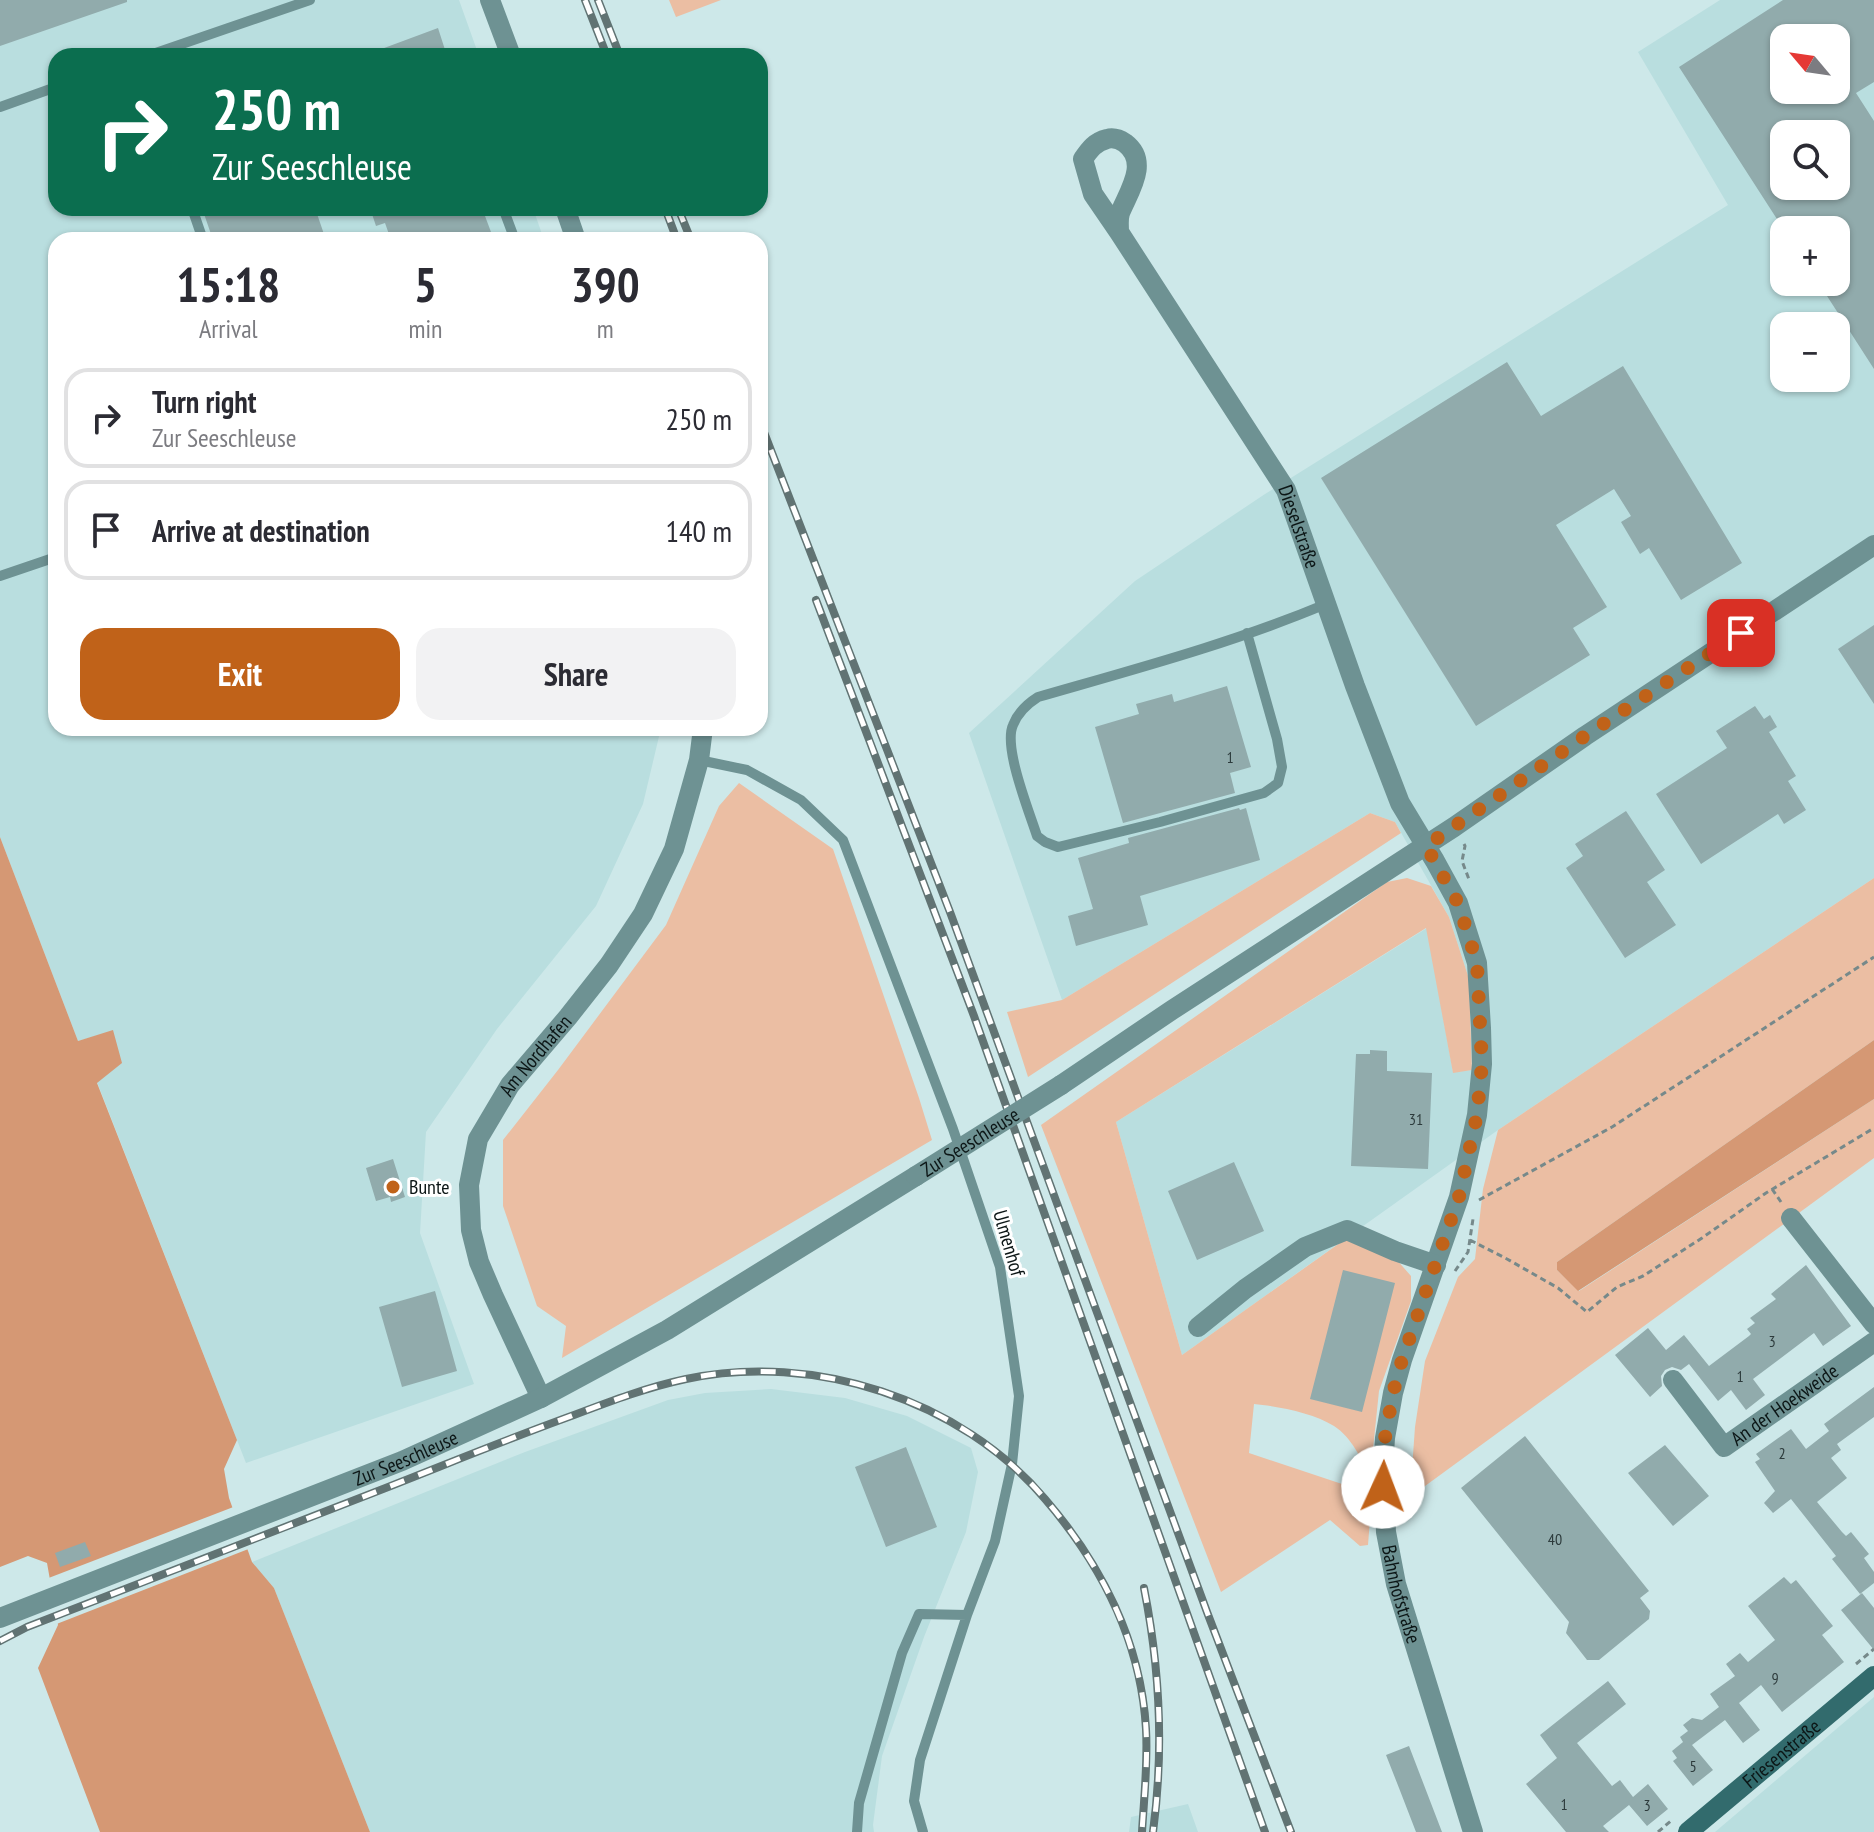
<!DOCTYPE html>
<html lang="en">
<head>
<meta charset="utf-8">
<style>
  :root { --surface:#fff; --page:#f2f2f3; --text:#2b2b33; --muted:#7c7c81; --line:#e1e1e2; --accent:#c06219 }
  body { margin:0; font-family:"PT Sans Narrow",sans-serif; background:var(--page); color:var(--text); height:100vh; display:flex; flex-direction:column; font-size:30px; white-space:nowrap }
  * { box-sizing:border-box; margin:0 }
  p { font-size:26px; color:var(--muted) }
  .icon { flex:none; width:44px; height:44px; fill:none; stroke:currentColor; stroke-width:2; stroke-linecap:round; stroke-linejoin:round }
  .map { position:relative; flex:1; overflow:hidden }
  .panel { position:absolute; left:48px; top:232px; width:720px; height:504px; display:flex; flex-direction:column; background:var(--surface); border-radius:24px; box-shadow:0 2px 6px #0004 }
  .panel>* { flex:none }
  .banner { position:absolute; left:48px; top:48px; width:720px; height:168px; border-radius:24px; box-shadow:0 2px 6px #0004; background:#0b6e4f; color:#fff; overflow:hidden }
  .needle { width:52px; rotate:299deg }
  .fabs { position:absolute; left:1770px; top:24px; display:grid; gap:16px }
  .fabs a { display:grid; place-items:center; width:80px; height:80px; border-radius:16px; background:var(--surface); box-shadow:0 2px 6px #0004; font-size:40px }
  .pin { position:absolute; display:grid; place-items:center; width:68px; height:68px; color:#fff; margin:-34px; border-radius:16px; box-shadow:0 4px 12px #0006 }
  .me { position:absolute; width:88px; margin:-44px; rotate:2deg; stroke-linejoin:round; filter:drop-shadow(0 0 6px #0008) }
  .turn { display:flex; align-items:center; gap:28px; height:168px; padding:0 32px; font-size:36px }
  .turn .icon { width:104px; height:104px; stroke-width:2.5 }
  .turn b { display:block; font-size:56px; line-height:68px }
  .eta { display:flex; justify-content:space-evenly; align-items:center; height:136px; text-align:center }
  .eta b { font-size:48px; font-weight:800; line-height:56px }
  .button { display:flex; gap:16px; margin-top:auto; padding:16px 32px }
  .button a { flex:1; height:92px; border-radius:24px; background:var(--accent); color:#fff; font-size:32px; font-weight:800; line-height:92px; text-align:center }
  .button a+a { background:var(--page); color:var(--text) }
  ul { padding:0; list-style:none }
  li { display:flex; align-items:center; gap:24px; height:100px; margin:0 16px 12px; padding:0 16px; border:4px solid var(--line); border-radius:24px }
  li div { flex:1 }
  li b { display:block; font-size:30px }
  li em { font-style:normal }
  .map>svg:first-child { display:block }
  .built { fill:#b9dedf; fill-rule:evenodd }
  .green { fill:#ebbea3 }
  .water { fill:#d59874 }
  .pier { fill:#cde8e9 }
  .building { fill:#91abac; fill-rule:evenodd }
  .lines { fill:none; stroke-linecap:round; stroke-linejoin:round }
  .path { stroke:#76898a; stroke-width:3; stroke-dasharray:6 4; stroke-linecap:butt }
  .lane { stroke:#6e9293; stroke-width:10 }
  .street { stroke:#6e9293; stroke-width:20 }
  .secondary { stroke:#326b6d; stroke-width:20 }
  .rail-casing { stroke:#617373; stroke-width:8 }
  .rail { stroke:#fff; stroke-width:5; stroke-dasharray:15; stroke-linecap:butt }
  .street-bridge { stroke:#6e9293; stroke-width:20 }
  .route { stroke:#c06219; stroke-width:14; stroke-dasharray:0 25.2 }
  .poi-dot { fill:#c06219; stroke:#fff; stroke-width:3 }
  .labels { text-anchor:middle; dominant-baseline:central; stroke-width:6; stroke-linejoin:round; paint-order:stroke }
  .number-label { font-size:16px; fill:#2d3b3c }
  .street-label { font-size:20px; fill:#0c1616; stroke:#fff }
  .poi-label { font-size:20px; fill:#0c1616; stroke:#fff; text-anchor:start }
</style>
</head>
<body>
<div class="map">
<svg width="1874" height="1832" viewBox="0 0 1874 1832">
  <rect width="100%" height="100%" fill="#cde8e9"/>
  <path class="built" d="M0 0H459L479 56H56V208H533L544 240H56V728H661L643 804 596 906 497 1029 426 1132 420 1233 474 1384 246 1463 97 1082 113 1031 78 1041 0 837Z
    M1720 0H1874V878L1498 1130 1182 1355 1116 1122 1427 928 1453 1072 1472 1070 1469 979 1449 917 1395 822 1370 813 1062 1000 969 733 1135 581 1265 494 1728 205 1638 52ZM1784 38H1836V90H1784ZM1784 134H1836V186H1784ZM1784 230H1836V282H1784ZM1784 326H1836V378H1784Z
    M771 1389 845 1398 907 1416 971 1448 978 1472 966 1532 924 1637 882 1756 873 1825 874 1832H370L274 1588 252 1562 525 1452 668 1400 705 1393Z
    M1874 1697V1832H1715Z
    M1188 1804 1198 1832H1129L1131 1817Z"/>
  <path class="green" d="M669 0H721L676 17Z
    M739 783 833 849 919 1098 932 1140 562 1358 566 1326 537 1306 503 1206V1140L558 1070 666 925 719 806Z
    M1370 813 1395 822 1401 833 1028 1077 1007 1012 1062 1000Z
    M1407 878 1431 886 1449 917 1469 979 1472 1070 1453 1073 1426 928 1116 1122 1182 1355 1351 1235 1396 1259 1411 1276V1301L1379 1391 1370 1478C1362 1459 1351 1437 1334 1426 1314 1413 1277 1406 1254 1404L1249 1453 1351 1487 1370 1519 1368 1545 1360 1546 1330 1520 1221 1592 1041 1125 1387 882Z
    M1874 878V1040L1557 1262V1270L1579 1291 1874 1099V1158L1410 1497 1415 1427 1425 1361 1458 1277 1475 1259 1483 1189 1498 1130Z"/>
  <path class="water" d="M0 837 78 1041 113 1030 122 1063 97 1083 237 1440 224 1469 229 1498 252 1562 274 1588 370 1832H100L38 1668 58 1625 47 1563 28 1556 0 1567Z
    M1874 1040V1099L1578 1291 1557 1270V1262Z"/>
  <path class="pier" d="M236 1506 251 1548 54 1625 46 1579Z"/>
  <path class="building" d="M0 0H127V2L0 46Z
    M1783 0H1874V82L1856 93 1874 121V369L1818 282H1836V230H1784L1679 67ZM1784 38H1836V90H1784ZM1784 134H1836V186H1784Z
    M438 28 447 56H368V54Z
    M202 208H315L326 240H213Z
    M370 208H482L494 240H391L385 223 376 226Z
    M1507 362 1541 416 1623 366 1742 563 1681 600 1649 548 1640 554 1621 522 1631 516 1614 489 1556 525 1607 607 1573 628 1590 655 1476 726 1321 478Z
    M1874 625V704L1838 649Z
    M1227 686 1251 767 1230 773 1235 793 1123 823 1095 727 1139 714 1136 704 1172 694 1174 702Z
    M1755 706 1764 719 1770 715 1777 727 1769 732 1796 776 1788 781 1806 810 1784 824 1778 814 1701 864 1656 794 1727 748 1716 731Z
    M1239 808 1240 810 1246 808 1260 860 1140 896 1148 925 1076 946 1068 916 1093 909 1078 858 1129 843 1128 838Z
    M1626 811 1665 870 1647 882 1676 925 1625 958 1566 868 1583 856 1575 844Z
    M1370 1050 1387 1051V1071L1432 1073 1428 1169 1351 1166 1356 1054H1370Z
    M393 1159 405 1197 391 1202 390 1197 376 1201 366 1168Z
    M1234 1162 1264 1231 1197 1260 1168 1191Z
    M1806 1265 1851 1326 1823 1346 1814 1333 1753 1379 1765 1395 1746 1410 1731 1390 1718 1401 1689 1364 1681 1370 1672 1367 1665 1370 1661 1376 1662 1386 1650 1397 1615 1355 1648 1328 1666 1350 1684 1335 1709 1366 1749 1336 1751 1334 1747 1329 1755 1323 1750 1318 1776 1299 1771 1294Z
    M1343 1270 1395 1283 1362 1412 1310 1399Z
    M435 1291 457 1371 402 1387 379 1307Z
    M1874 1387V1417L1837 1444 1841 1450 1831 1458 1847 1478 1817 1502 1842 1532 1846 1536 1851 1532 1869 1554 1864 1558 1874 1572V1583L1860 1594 1832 1559 1836 1556 1791 1499 1773 1513 1764 1503 1775 1491 1755 1462 1760 1459 1756 1454 1791 1429 1806 1449 1829 1431 1824 1424Z
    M1525 1436 1649 1591 1640 1598 1650 1611 1649 1619 1599 1660H1587L1566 1633 1569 1622 1461 1488Z
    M1665 1445 1709 1496 1673 1526 1628 1473Z
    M906 1447 937 1527 886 1547 855 1467Z
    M85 1542 91 1556 60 1567 55 1553Z
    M1784 1577 1791 1584 1796 1580 1833 1626 1822 1635 1844 1662 1782 1712 1761 1685 1739 1703 1760 1730 1743 1743 1725 1720 1692 1745 1713 1770 1693 1786 1673 1761 1677 1758 1672 1751 1683 1742 1680 1737 1688 1731 1683 1725 1692 1718 1702 1720 1719 1707 1710 1694 1735 1676 1726 1664 1740 1653 1748 1662 1775 1640 1748 1606Z
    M1862 1593 1874 1608V1650L1841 1610Z
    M1608 1681 1626 1704 1577 1743 1612 1786 1620 1780 1633 1797 1648 1784 1668 1809 1647 1826 1629 1805 1603 1826 1609 1832H1566L1526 1784 1557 1758 1540 1735Z
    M1409 1746 1442 1832H1416L1399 1788 1386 1755Z"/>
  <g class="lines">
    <path class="path" d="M1464 844 1465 846 1462 861 1470 882
      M1772 1189 1781 1202
      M1479 1200 1612 1127 1874 957
      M1470 1240 1507 1259 1558 1288 1587 1312 1617 1287 1643 1276 1702 1238 1766 1193 1874 1128
      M1455 1271 1468 1252 1473 1219
      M1856 1664 1874 1649
      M1658 1832 1673 1819"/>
    <path class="lane" d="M147 56 310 0
      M0 107 56 87
      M192 208 203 240
      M503 208 515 240
      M0 576 56 557
      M1247 633 1277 739 1282 767 1278 783 1264 793 1160 822 1058 847 1045 842 1037 836C1029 811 1003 747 1013 725 1018 712 1027 704 1038 697 1135 669 1233 643 1326 604
      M699 760 747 770 801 800 843 840 953 1129 1000 1267 1019 1396 1012 1464 995 1541 967 1615 920 1760 914 1801 923 1832
      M857 1832 859 1803 902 1653 919 1614 967 1615"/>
    <g class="street">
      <path d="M490 0 511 56"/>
      <path d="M565 208 576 240"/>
      <path id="s1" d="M1119 232C1119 225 1118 219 1120 213 1129 191 1150 162 1125 143 1119 139 1114 137 1107 139 1095 142 1090 149 1083 159L1093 194 1119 232 1286 490 1355 686 1400 803 1435 861 1458 903 1477 963 1481 1028 1482 1064 1477 1115 1459 1197 1402 1360 1393 1393 1385 1438 1383 1470 1386 1532 1396 1584 1473 1832"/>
      <path d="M1061 1085 1172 1010 1454 827 1585 736 1874 545"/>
      <path d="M1791 1218 1874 1324"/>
      <path d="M1198 1327 1245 1289 1305 1247 1347 1230 1395 1251 1436 1265"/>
      <path id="s2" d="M1673 1380 1724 1447 1874 1342"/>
      <path id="s3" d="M541 1398 493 1295 479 1262 471 1230 469 1185 478 1139 510 1085 568 1017 609 965 643 914 674 849 699 760 703 728"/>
      <path id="s4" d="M0 1618 402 1461 541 1398 667 1330 916 1176"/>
    </g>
    <path class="secondary" id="s5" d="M1688 1832 1874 1676"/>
    <g class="rail-casing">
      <path id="rail" d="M585 0 607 56
        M598 0 620 56
        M665 208 677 240
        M678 208 691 240
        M760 422 950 912 1207 1612 1291 1832
        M816 600 974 1016 1265 1832
        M1144 1588C1160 1669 1164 1750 1153 1832
        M0 1641 27 1627C146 1581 265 1535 383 1489 447 1464 510 1438 574 1415 611 1401 648 1387 686 1379 813 1352 961 1399 1045 1499 1101 1564 1141 1642 1146 1729 1148 1763 1144 1798 1142 1832"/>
    </g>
    <use href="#rail" class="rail"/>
    <path class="street-bridge" id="s6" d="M916 1176 1061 1085"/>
  </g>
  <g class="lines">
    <path class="route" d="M1383 1487 1385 1438 1393 1393 1402 1360 1459 1197 1477 1115 1482 1064 1477 963 1458 903 1426 846 1585 736 1741 633"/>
  </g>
  <circle class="poi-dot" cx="393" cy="1187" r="8"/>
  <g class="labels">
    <g class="number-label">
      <text x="1230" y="757">1</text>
      <text x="1416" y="1119">31</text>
      <text x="1772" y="1341">3</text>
      <text x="1740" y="1376">1</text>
      <text x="1782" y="1453">2</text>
      <text x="1555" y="1539">40</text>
      <text x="1775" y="1678">9</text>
      <text x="1693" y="1766">5</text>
      <text x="1564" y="1804">1</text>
      <text x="1647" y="1805">3</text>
    </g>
    <g class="street-label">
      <text stroke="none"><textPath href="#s1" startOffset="576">Dieselstraße</textPath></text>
      <text stroke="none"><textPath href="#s3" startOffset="376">Am Nordhafen</textPath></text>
      <text stroke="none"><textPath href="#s6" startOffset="64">Zur Seeschleuse</textPath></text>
      <text transform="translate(1009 1243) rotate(74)">Ulmenhof</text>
      <text stroke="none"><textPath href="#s2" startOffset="158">An der Hoekweide</textPath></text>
      <text stroke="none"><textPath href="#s4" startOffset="436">Zur Seeschleuse</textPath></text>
      <text stroke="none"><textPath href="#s1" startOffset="1696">Bahnhofstraße</textPath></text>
      <text stroke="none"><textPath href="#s5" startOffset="122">Friesenstraße</textPath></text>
    </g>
    <g class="poi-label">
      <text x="409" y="1187">Bunte</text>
    </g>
  </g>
</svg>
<div class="fabs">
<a><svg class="needle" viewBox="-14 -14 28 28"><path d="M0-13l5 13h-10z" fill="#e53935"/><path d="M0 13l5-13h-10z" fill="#7c7c81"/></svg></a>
<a><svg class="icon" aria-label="search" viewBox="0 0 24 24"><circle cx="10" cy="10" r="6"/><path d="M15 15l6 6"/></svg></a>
<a>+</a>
<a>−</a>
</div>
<div class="pin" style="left:1741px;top:633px;background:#d93025"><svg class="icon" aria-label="arrive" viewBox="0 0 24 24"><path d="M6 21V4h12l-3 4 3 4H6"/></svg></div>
<svg class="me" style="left:1383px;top:1487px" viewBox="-20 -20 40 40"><circle r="19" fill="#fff"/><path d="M0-13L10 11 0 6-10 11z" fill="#c06219"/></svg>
<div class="banner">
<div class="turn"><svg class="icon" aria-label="right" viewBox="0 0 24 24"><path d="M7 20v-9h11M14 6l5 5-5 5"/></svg><div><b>250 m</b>Zur Seeschleuse</div></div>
</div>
<section class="panel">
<div class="eta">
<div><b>15:18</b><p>Arrival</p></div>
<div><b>5</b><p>min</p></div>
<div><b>390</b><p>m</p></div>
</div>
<ul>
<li><svg class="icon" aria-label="right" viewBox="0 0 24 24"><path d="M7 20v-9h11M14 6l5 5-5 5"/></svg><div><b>Turn right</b><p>Zur Seeschleuse</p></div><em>250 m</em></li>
<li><svg class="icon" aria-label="arrive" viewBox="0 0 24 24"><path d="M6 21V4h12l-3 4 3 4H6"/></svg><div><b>Arrive at destination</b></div><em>140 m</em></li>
</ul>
<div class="button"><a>Exit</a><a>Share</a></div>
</section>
</div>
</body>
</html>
